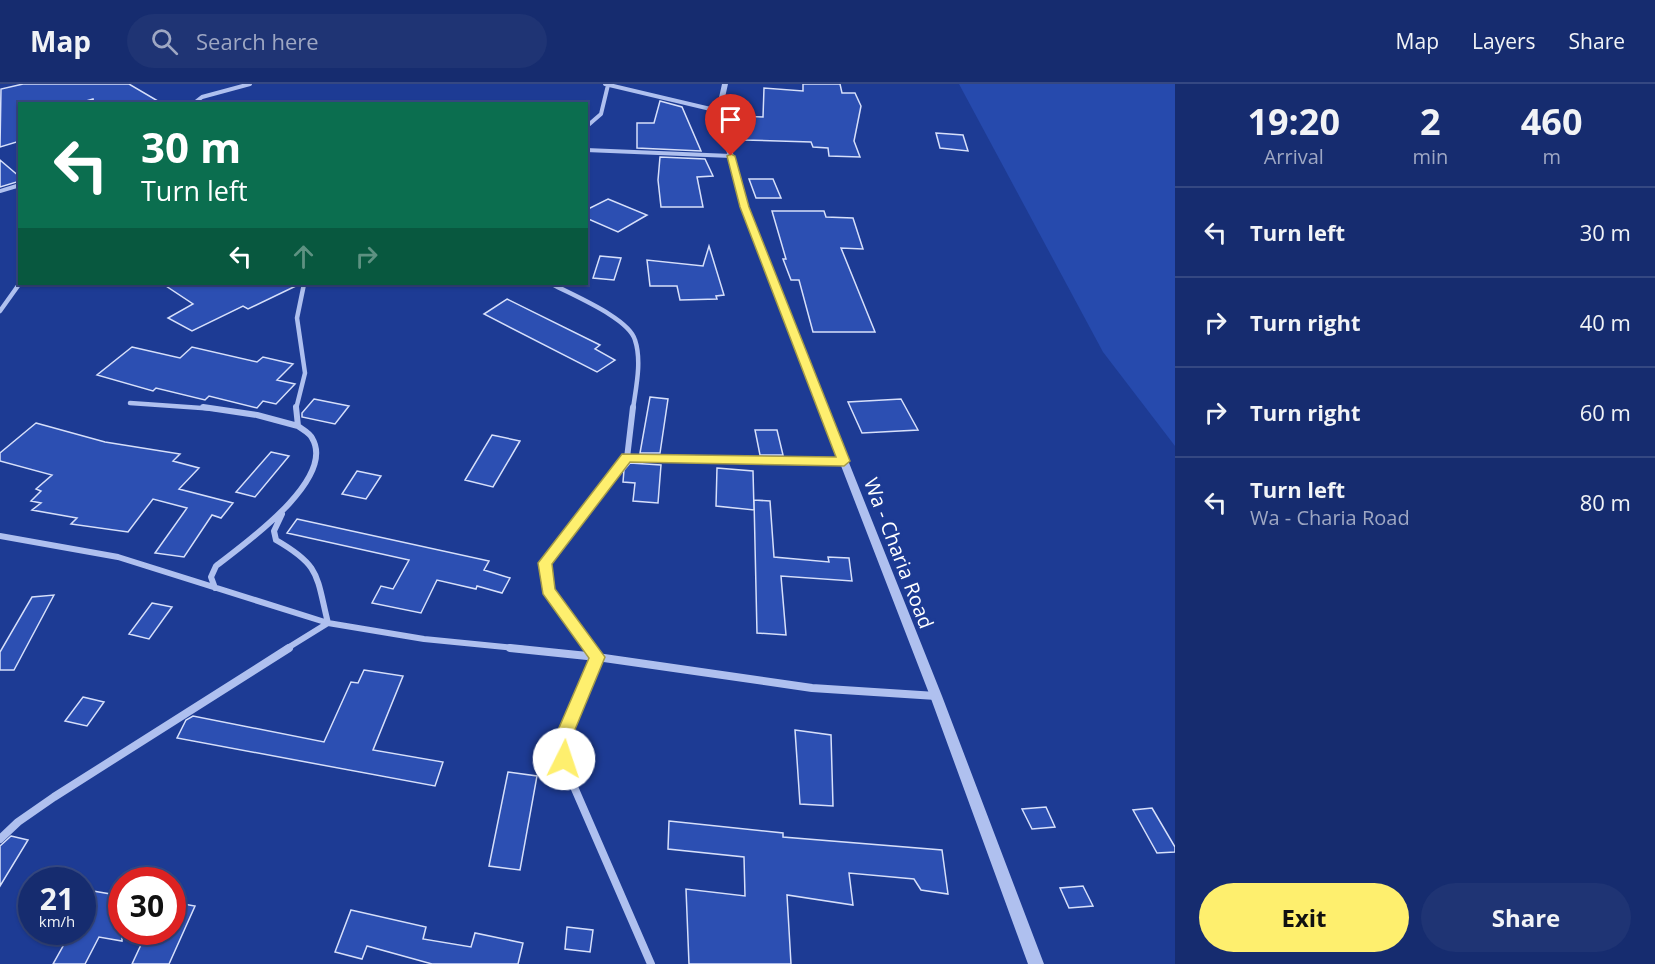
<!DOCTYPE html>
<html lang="en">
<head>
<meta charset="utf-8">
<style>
  :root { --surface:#162c6f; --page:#1f3474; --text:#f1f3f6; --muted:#9ea7c3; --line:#354882; --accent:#feef6e }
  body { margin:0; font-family:"Open Sans",sans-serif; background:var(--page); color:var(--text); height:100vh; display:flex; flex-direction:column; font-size:22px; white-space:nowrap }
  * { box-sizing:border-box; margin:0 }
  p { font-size:20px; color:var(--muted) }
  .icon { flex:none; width:33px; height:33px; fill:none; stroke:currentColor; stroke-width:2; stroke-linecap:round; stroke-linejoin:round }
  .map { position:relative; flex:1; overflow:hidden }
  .details { display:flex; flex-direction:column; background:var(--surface); width:480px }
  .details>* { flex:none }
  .banner { position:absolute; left:18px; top:18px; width:570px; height:183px; border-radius:0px; box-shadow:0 2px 4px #0004,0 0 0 2px var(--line); background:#0b6e4f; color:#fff; overflow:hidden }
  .speed { position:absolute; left:18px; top:783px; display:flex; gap:12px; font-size:30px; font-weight:700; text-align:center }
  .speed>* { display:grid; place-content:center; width:78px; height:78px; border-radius:50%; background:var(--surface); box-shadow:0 2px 4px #0004,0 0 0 2px var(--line); line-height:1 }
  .speed small { font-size:15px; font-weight:400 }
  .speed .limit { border:9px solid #d22; background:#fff; color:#111 }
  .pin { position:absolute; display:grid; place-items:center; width:51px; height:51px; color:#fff; margin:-62px -26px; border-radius:50% 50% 50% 0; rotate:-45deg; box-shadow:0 0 6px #0007 }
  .pin .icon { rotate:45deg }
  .me { position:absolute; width:66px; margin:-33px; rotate:4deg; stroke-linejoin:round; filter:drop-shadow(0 0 4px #0008) }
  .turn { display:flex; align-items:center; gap:21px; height:126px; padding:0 24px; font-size:27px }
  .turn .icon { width:78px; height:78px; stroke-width:2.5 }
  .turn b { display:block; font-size:42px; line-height:51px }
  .lanes { display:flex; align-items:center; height:57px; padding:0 24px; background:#0003; justify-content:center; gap:30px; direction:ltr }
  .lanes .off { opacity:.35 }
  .eta { display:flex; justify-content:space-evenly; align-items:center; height:102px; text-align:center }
  .eta b { font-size:36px; font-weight:700; line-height:42px }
  .button { display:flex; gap:12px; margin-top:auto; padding:12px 24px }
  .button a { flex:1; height:69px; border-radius:36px; background:var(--accent); color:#111; font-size:24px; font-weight:700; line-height:69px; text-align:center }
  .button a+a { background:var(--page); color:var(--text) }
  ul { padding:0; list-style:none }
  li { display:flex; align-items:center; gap:18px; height:90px; padding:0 24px; border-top:2px solid var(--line) }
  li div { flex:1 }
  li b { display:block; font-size:22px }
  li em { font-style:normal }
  header { display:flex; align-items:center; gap:36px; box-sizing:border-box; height:84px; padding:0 30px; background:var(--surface); border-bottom:2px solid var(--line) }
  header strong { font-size:28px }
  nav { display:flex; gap:33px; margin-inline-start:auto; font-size:21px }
  .search { width:420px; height:54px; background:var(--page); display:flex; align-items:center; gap:15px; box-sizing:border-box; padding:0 21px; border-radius:33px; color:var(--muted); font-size:22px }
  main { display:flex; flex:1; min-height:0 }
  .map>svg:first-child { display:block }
  .green { fill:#264aad }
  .building { fill:#2c4fb2; stroke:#d6dffa; stroke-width:1.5 }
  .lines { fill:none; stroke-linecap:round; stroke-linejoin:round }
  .minor-far3 { stroke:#afc0ef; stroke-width:4 }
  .minor-far2 { stroke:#afc0ef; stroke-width:4.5 }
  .minor-far1 { stroke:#afc0ef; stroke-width:6 }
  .minor { stroke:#afc0ef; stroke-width:8 }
  .tertiary { fill:#afc0ef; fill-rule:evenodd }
  .route { fill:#feef6e; stroke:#a59b48; stroke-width:1.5 }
  .labels { text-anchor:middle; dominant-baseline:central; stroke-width:6; stroke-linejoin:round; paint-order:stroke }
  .street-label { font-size:20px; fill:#fff; stroke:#1d3b94 }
</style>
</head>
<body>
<header>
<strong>Map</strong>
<div class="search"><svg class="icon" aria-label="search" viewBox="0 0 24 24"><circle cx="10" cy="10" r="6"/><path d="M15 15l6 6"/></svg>Search here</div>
<nav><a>Map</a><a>Layers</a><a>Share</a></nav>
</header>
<main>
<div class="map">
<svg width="1175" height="880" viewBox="0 0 1175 880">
  <rect width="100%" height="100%" fill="#1d3b94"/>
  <path class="green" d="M959 0H1175V362L1103 268Z"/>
  <path class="building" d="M23 0H129L163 20H94L93 15 76 20H20V57L0 63 1 5Z
    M803 0H840L842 9H855L861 22 854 57 860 73 829 72 828 64 813 63 811 58 743 56 738 32 763 33 764 4 803 7Z
    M660 17 682 23 701 67 637 64V39H654Z
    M936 49 963 51 968 67 940 64Z
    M660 73 705 75 713 92 697 93 703 123H661L658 96Z
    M0 76 20 93V97L0 103Z
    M749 95H773L781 114H756Z
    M608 115 647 131 618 148 586 134V126Z
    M772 127H824L826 133 853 134 863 165 841 164 875 248H813L799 196H791L783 175H786Z
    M709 162 724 211 716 212 717 215 680 216 677 202H650L647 176 703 182Z
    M600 172 621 174 614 196 593 194Z
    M163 200H300L248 225 243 222 192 247 168 234 193 220Z
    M507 215 600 261 595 265 615 276 597 288 484 230Z
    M132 263 180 274 192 263 257 278 263 273 293 280 277 296 295 300 276 320 263 317 257 324 209 312 205 316 156 304 153 307 97 291Z
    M650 313 668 315 660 369H640Z
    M314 315 349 322 335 340 302 333V329Z
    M901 315 918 346 862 349 848 318Z
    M36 339 105 358 180 370 173 377 199 384 179 405 233 419 221 434 212 431 184 473 155 469 187 424 153 415 128 448 71 440 77 434 32 426 41 419 31 417 41 407 36 405 52 391 0 377V369Z
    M755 346H777L783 371H760Z
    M492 351 520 357 493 403 465 396Z
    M271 368 289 372 255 413 236 408Z
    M630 379 661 381 658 419 633 417 635 399 623 398 624 386Z
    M717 384 753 387 754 426 716 422Z
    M357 387 381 392 366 415 342 410Z
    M754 416 770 417 774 473 829 478 828 473 849 474 852 497 781 492 786 551 757 549Z
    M297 435 489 477 484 486 510 494 502 509 477 502 476 505 437 496 421 529 372 519 381 502 393 505 409 476 287 449Z
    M54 511 14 586H0V568L32 513Z
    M152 519 172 523 149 555 129 550Z
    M364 586 403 592 373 666 443 678 435 702 177 654 186 636 193 632 324 658 351 598 358 599Z
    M83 613 104 618 87 642 65 637Z
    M795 646 831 651 833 722 800 720Z
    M508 688 537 692 520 786 489 782Z
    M1046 723 1055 743 1032 745 1022 725Z
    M1152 724 1175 763V768L1157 769 1133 726Z
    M669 737 783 749V753L942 766 948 810 921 806 914 795 849 789 853 821 787 811 791 880H689L686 805 745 812 744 773 668 765Z
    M11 752 28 756 0 802V762Z
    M1083 802 1093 822 1069 824 1060 804Z
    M93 807 122 812V857L99 853 85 880H53L71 848H82V826Z
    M172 818 195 822 169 880H132L147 848H172Z
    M351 826 426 843 423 855 471 863 475 849 523 859 518 880H432L367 862 362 875 335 868Z
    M567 843 593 846 590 868 565 865Z"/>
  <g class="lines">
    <path class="minor-far3" d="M605 0 719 27
      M193 20 202 13 250 0
      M586 43 601 30 608 1
      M586 66 731 72
      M0 107 20 101"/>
    <path class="minor-far2" d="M552 200C572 211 629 234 635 256 642 277 636 303 633 325
      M0 227 20 199
      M130 319 216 325
      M296 325 305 289 297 234 304 200"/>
    <path class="minor-far1" d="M203 323 257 331 298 342 296 323
      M627 374 844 377
      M282 430 274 447 276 456C321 482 316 491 328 539L286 565
      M0 452 118 473 328 539 424 555 524 565
      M215 504 211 493 216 482C243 461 337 395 312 354 310 349 302 345 298 342
      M591 565 548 506 545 479 627 374 633 323"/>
    <path class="minor" d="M510 564 597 573 812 604 936 612
      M590 564 597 573 560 660 568 689 651 880
      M0 755 18 738 54 713 289 564"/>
    <path class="tertiary" d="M722 0H728L722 27 747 123 942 612 1044 880H1028L930 612 741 123 716 27Z"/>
  </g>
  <path class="route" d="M731 70 735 72 749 123 850 377 844 382 630 378 552 480 555 505 605 573 569 660 573 675 571 680 564 683 558 680 552 660 589 574 543 510 538 479 622 370 836 373 740 123 727 72Z"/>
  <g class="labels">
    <g class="street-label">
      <text transform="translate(899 469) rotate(69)">Wa - Charia Road</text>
    </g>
  </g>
</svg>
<div class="speed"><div>21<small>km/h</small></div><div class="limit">30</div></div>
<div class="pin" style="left:731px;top:72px;background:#d93025"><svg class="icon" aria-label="arrive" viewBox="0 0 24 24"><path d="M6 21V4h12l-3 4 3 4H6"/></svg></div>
<svg class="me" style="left:564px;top:675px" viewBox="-20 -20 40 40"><circle r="19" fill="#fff"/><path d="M0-13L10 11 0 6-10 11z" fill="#feef6e"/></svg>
<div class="banner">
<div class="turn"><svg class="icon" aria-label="left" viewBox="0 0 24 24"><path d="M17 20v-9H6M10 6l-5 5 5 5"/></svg><div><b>30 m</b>Turn left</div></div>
<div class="lanes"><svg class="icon" aria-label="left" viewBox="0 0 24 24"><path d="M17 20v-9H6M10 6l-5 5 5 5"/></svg><svg class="icon off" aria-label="ahead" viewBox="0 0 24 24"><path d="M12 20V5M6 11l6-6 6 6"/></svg><svg class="icon off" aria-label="right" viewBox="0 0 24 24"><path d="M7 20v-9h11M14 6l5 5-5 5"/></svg></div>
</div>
</div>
<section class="details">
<div class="eta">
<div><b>19:20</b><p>Arrival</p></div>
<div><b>2</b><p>min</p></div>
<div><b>460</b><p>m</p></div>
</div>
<ul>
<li><svg class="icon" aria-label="left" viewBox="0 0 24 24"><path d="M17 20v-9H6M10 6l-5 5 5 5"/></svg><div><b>Turn left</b></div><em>30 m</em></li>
<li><svg class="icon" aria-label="right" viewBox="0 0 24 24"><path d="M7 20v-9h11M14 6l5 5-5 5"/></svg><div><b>Turn right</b></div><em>40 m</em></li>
<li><svg class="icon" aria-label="right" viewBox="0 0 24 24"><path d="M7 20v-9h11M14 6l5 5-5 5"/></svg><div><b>Turn right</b></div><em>60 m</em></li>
<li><svg class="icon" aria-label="left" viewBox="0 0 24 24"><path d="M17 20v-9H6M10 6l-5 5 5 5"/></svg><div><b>Turn left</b><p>Wa - Charia Road</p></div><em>80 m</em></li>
</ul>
<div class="button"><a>Exit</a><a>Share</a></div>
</section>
</main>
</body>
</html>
